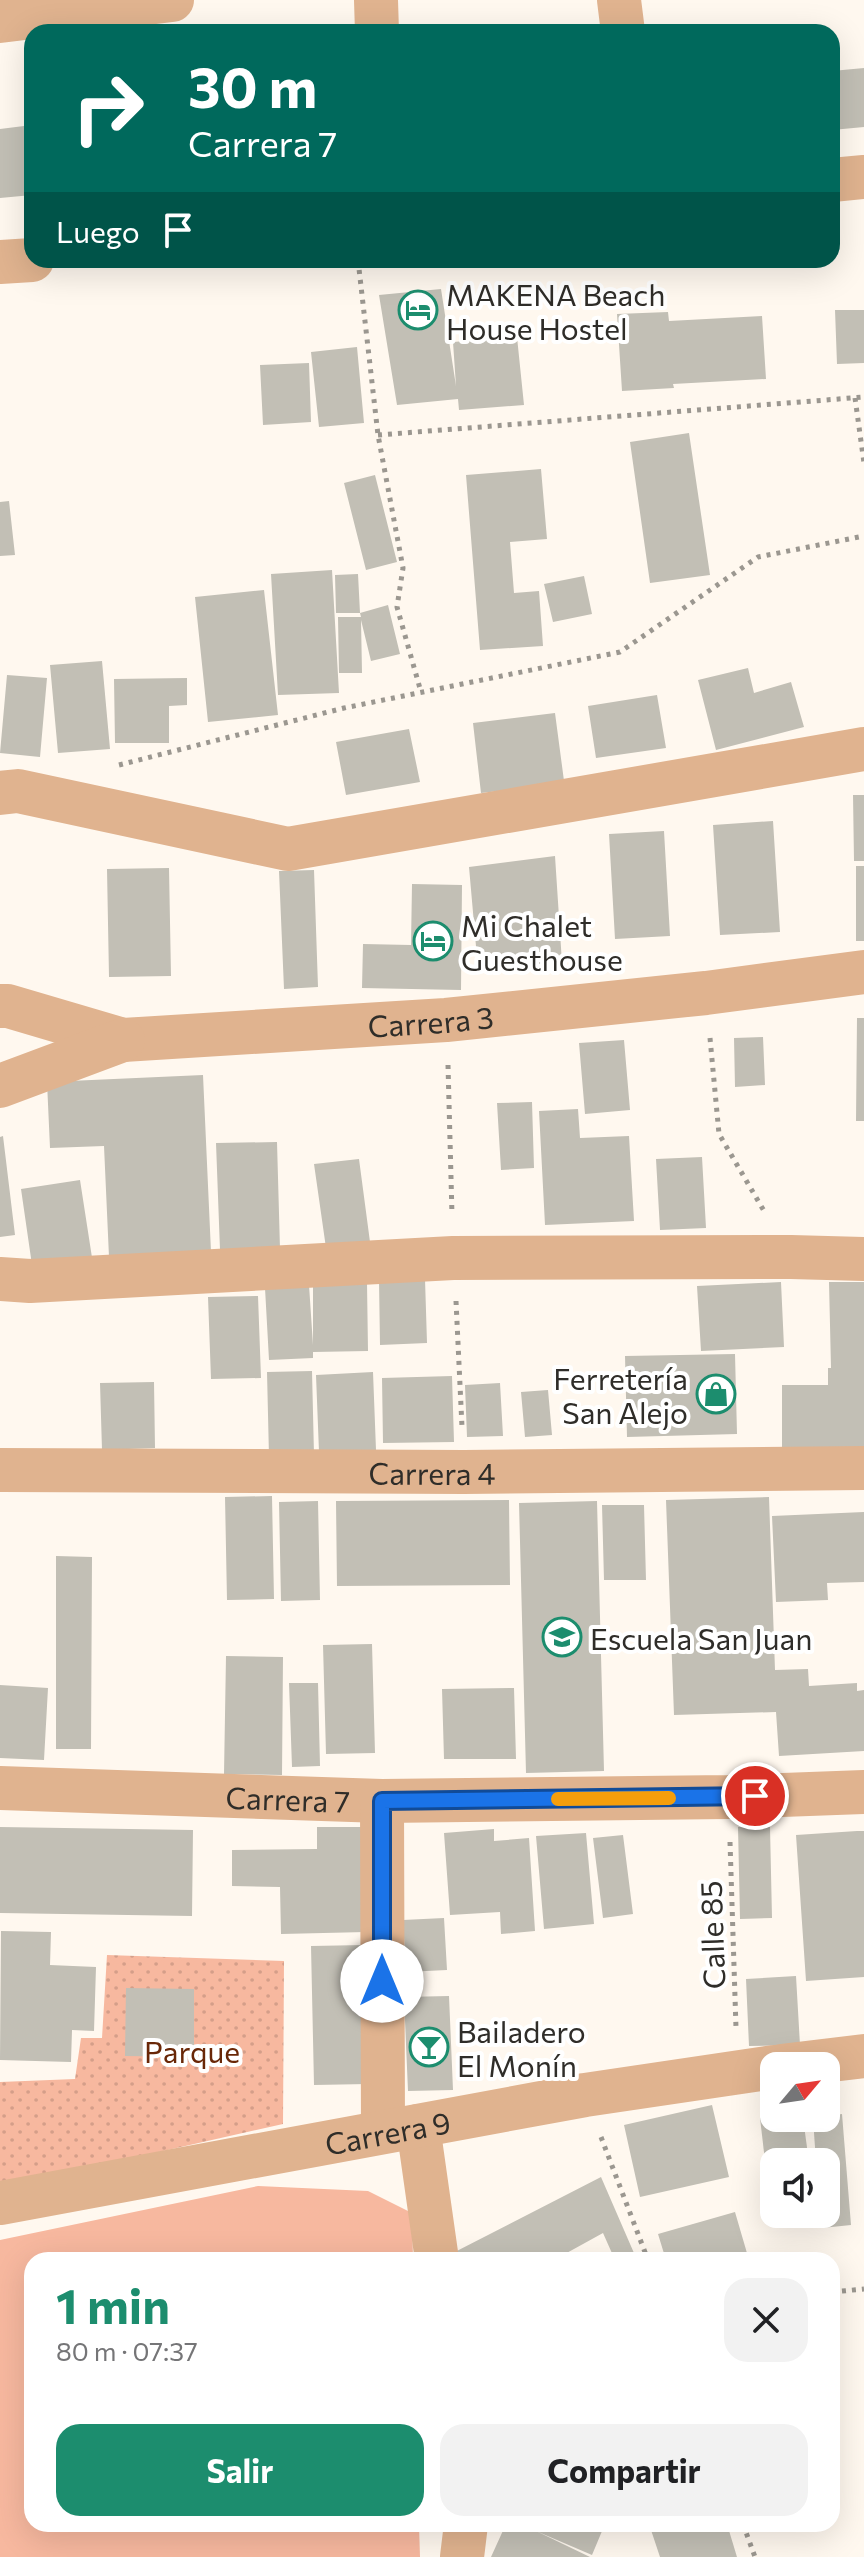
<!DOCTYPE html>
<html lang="es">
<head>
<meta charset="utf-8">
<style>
  :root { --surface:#fff; --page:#f2f2f2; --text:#202124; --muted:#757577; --accent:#1c8d6e }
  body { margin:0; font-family:Commissioner,sans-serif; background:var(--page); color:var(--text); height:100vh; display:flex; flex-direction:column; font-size:30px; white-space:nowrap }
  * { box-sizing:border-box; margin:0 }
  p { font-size:26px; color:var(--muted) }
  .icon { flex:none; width:44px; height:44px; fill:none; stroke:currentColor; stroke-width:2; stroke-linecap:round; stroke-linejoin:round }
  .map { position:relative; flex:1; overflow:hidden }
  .panel { position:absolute; left:24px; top:2252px; width:816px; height:280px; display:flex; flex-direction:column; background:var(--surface); border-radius:24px; box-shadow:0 8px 32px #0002 }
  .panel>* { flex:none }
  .banner { position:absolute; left:24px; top:24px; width:816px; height:244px; border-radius:24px; box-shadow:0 8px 32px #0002; background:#00695c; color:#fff; overflow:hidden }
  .needle { width:52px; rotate:61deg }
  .buttons { position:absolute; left:760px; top:2052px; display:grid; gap:16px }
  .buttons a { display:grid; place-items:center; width:80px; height:80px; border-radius:16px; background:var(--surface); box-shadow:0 8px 32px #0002; font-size:40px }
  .pin { position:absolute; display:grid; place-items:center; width:68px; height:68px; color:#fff; margin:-34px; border:4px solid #fff; border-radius:50%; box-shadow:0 2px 8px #0007 }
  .me { position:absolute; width:88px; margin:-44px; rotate:0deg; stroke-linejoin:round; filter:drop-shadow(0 0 6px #0008) }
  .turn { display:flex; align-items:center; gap:28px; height:168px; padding:0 32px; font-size:36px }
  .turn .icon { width:104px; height:104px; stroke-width:2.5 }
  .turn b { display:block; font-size:56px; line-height:68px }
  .then { display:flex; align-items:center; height:76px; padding:0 32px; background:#0003; gap:16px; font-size:30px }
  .round { display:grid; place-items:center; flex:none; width:84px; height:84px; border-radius:24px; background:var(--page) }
  .summary { display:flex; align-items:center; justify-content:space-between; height:136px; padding:0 32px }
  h1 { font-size:48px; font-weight:700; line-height:60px; color:var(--accent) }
  .cta { display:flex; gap:16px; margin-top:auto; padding:16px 32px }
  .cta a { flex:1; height:92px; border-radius:24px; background:var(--accent); color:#fff; font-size:32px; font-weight:700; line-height:92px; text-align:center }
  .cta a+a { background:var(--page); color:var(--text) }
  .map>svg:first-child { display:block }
  .park { fill:url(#park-dots) }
  .pitch { fill:#f7b89f }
  .building { fill:#c2bfb5 }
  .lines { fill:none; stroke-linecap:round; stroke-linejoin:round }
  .path { stroke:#9b9790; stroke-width:5; stroke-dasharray:4 6; stroke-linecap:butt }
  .street { stroke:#e0b38f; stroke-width:44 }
  .route-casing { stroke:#114b97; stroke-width:20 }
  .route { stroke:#1a73e8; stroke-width:14 }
  .slow { stroke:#f59e0b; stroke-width:14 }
  .labels { text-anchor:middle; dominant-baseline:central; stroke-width:8; stroke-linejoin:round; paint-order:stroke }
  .poi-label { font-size:30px; fill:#2f2d29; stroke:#fff; text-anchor:start }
  .street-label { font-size:30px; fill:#2f2d29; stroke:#fff }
  .park-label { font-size:30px; fill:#692707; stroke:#fff }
</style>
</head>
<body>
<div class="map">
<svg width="864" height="2557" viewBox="0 0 864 2557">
  <defs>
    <pattern id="park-dots" width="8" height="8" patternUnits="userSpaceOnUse" patternTransform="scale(2)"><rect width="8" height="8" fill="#f7b89f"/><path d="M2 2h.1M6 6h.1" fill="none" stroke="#d49e89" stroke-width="1.8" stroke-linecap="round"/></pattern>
  </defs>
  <rect width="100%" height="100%" fill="#fff8ef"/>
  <path class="park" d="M107 1955 284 1961 283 2124 0 2188V2082L75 2079 81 2038H102Z"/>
  <path class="pitch" d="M258 2186 368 2191 412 2213 413 2260H32V2524H419L420 2557H0V2240Z"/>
  <path class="building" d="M864 68V127L832 130V71Z
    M32 125V195L0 198V129Z
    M441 289 456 386 453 342 517 337 524 405 459 410 458 399 397 405 379 295Z
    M835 310H864V363L837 364Z
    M668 312 669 321 762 316 766 379 673 384 674 388 622 391 617 314Z
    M357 347 364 423 319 427 311 352Z
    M309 363 311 422 263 425 260 365Z
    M689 433 710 575 650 583 630 442Z
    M541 469 547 539 510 542 514 593 539 591 543 646 480 650 466 475Z
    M375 475 397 562 366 570 344 483Z
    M9 501 15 555 0 556V502Z
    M332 570 339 693 278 695 271 574Z
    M358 574 360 613H336L335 575Z
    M584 576 592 614 553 622 544 584Z
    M264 590 278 715 208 722 195 597Z
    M388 605 400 654 371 661 361 620 362 673H339L338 617H361L360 613Z
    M102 661 110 749 58 753 50 665Z
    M748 668 754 693 791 682 804 727 716 750 698 680Z
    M7 675 47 678 40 757 0 753Z
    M187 678V705L169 706V743H115L114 679Z
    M657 695 666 748 596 758 588 706Z
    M555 713 566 796 508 790 481 793 473 723Z
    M409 729 420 782 346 795 336 742Z
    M853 795H864V861H854Z
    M773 821 780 932 720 935 713 825Z
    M664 831 670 936 615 939 609 834Z
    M555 856 562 963 478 969 469 867Z
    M856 866H864V941H856Z
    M169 868 171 976 109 977 107 869Z
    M314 870 318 987 284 989 279 871Z
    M412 884 462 885 461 990 362 988 363 944 411 945Z
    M857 1018H864V1121H856Z
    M763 1037 765 1085 735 1087 734 1038Z
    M624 1040 630 1110 585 1114 579 1043Z
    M203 1075 211 1252 109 1257 104 1146 50 1148 47 1082Z
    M532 1102 534 1168 501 1170 497 1103Z
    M578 1109 580 1138 629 1136 634 1221 545 1225 539 1111Z
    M3 1136 15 1235 0 1237V1137Z
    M277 1142 280 1249 220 1250 216 1143Z
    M702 1157 706 1228 660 1230 656 1159Z
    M359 1159 370 1242 326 1248 314 1164Z
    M80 1180 93 1264 33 1272 21 1189Z
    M425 1279 427 1343 380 1345 379 1280Z
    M781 1282 784 1347 701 1351 697 1286Z
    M829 1282H864V1455H782V1385H828V1368H831Z
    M367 1283 368 1351 313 1352V1358L269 1360 265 1288 309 1285 313 1345V1284Z
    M258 1296 261 1378 211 1379 208 1297Z
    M735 1354 737 1434 627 1437 625 1356Z
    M312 1371 314 1455 269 1457 267 1372Z
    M373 1372 376 1450 319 1452 316 1375Z
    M452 1376 454 1442 383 1443 382 1378Z
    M154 1382 155 1448 102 1450 100 1383Z
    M500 1383 503 1436 467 1437 465 1385Z
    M548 1390 552 1435 525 1437 521 1392Z
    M272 1496 274 1599 227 1600 225 1497Z
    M769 1497 775 1670 808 1669 809 1686 857 1683V1691L864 1690V1751L779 1756 776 1712 674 1715 666 1500Z
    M509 1500 510 1585 337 1586 336 1501Z
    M318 1501 320 1600 281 1601 279 1502Z
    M597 1501 604 1771 526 1773 519 1503Z
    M602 1505H644L646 1580H604Z
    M864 1512V1582L827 1583 828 1600 776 1602 772 1516Z
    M56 1556 92 1557 91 1749H56Z
    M372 1644 375 1753 326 1754 323 1645Z
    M226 1656 283 1657 282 1775 224 1774Z
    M289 1683H318L320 1766 292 1767Z
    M0 1685 48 1688 44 1760 0 1758Z
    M514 1688 516 1759H444L442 1689Z
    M0 1827 193 1830 192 1916 0 1913Z
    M317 1827H365L366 1932 281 1934 280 1887 232 1886V1850L317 1849Z
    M738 1827H770L772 1918 740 1919Z
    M494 1829V1841L529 1838 535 1931 501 1934 500 1912 450 1915 444 1833Z
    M857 1831H864V1977L806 1981 796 1835Z
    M586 1833 594 1924 544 1929 536 1836Z
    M623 1835 633 1914 603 1918 593 1838Z
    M444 1918 447 1970 406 1972 403 1920Z
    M1 1931 51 1932 50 1965 96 1967 94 2031 72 2030 71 2062 0 2060Z
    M364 1945 368 2084 314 2085 311 1946Z
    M796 1976 800 2045 749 2046 746 1979Z
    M126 1988 194 1989V2057L125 2056Z
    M449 1996 453 2090 408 2091 404 1997Z
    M712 2105 729 2177 640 2197 624 2125Z
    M842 2114 851 2225 822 2228 821 2214H826V2162H816L813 2118Z
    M774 2116 803 2118 809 2162H774V2177L767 2178 760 2118Z
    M601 2177 637 2260H615L603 2233 554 2260H449L447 2256Z
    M735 2212 749 2260H666L658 2234Z
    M506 2524H605L592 2555 536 2531 590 2557H491Z
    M649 2524H727L737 2557H660Z"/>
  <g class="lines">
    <path class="path" d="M358 260 378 435 403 568 397 607 421 692
      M855 398 864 463
      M378 435 864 397
      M119 765 344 708 620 652 758 557 864 536
      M710 1038 719 1134 764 1211
      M448 1065 452 1215
      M456 1301 462 1427
      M730 1842 736 2028
      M601 2137 648 2260
      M832 2292 864 2289
      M743 2524 755 2557"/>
    <g class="street">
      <path d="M376 0 377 32"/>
      <path d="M619 0 623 32"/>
      <path d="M0 21 172 0"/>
      <path d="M832 180 864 177"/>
      <path d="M0 262 32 260"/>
      <path d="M0 793 18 791 288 849 864 749"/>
      <path id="s1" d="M0 1006H8L123 1040 446 1020 706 993 864 972"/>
      <path d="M0 1086 123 1040"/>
      <path d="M0 1279 30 1281 453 1258 791 1257 864 1259"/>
      <path id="s2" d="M0 1470 464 1472 864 1468"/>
      <path id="s3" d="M0 1788 382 1801 728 1797 864 1792"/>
      <path d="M382 1801 383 2131"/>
      <path d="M781 2066 864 2056"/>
      <path d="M418 2126 437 2260"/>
      <path id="s4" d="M0 2203 585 2095 774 2067"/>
      <path d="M462 2557 466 2524"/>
    </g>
  </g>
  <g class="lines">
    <g class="route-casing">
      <path id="route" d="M382 1981V1801L755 1796"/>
    </g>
    <use href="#route" class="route"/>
    <path class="slow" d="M558 1799 669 1798"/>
  </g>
  <defs>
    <g id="hotel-ring" transform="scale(2)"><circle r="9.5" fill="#fff" stroke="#1c8d6e" stroke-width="1.5"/><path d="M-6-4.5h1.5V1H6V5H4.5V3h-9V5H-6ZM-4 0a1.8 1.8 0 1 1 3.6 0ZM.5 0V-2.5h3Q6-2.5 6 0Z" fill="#1c8d6e"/></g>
    <g id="shop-ring" transform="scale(2)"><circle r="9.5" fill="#fff" stroke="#1c8d6e" stroke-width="1.5"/><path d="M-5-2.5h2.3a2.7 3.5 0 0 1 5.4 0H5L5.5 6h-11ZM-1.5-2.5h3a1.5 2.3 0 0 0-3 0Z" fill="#1c8d6e"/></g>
    <g id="school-ring" transform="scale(2)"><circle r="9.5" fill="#fff" stroke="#1c8d6e" stroke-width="1.5"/><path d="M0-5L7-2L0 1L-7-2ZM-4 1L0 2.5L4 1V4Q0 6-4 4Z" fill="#1c8d6e"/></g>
    <g id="bar-ring" transform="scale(2)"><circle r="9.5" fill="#fff" stroke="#1c8d6e" stroke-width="1.5"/><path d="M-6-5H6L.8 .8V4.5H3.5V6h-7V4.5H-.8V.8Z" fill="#1c8d6e"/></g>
  </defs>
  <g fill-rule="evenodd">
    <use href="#hotel-ring" x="418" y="310"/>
    <use href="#hotel-ring" x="433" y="941"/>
    <use href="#shop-ring" x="716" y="1394"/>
    <use href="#school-ring" x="562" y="1637"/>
    <use href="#bar-ring" x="429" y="2047"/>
  </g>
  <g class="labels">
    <g class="poi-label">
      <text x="446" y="293">MAKENA Beach<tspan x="446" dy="34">House Hostel</tspan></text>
      <text x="461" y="924">Mi Chalet<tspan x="461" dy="34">Guesthouse</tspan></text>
      <text x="688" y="1377" text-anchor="end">Ferretería<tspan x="688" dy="34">San Alejo</tspan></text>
      <text x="590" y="1637">Escuela San Juan</text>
      <text x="457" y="2030">Bailadero<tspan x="457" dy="34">El Monín</tspan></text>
    </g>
    <g class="street-label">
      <text stroke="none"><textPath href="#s1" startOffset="436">Carrera 3</textPath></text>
      <text stroke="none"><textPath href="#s2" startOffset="432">Carrera 4</textPath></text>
      <text stroke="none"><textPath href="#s3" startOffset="288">Carrera 7</textPath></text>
      <text transform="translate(711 1935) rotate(-92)">Calle 85</text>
      <text stroke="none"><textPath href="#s4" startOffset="394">Carrera 9</textPath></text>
    </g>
    <g class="park-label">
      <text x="192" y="2050">Parque</text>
    </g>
  </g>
</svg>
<div class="buttons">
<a><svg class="needle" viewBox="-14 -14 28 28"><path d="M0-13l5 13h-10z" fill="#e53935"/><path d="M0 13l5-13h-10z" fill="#757577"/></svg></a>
<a><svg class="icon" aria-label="sound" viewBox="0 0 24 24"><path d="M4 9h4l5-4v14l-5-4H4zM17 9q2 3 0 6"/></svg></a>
</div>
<div class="pin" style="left:755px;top:1796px;background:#d93025"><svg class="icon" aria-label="arrive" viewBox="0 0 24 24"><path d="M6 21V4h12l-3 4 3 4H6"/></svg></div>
<svg class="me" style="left:382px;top:1981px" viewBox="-20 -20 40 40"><circle r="19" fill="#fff"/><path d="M0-13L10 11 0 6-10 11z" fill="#1a73e8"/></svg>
<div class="banner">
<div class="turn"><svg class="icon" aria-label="right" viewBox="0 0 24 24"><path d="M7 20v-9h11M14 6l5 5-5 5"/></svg><div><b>30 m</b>Carrera 7</div></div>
<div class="then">Luego<svg class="icon" aria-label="arrive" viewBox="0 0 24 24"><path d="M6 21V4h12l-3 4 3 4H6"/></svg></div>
</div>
<section class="panel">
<div class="summary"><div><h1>1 min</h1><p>80 m · 07:37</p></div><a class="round"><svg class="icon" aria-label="close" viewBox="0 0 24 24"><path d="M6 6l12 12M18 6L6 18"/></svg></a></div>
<div class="cta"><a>Salir</a><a>Compartir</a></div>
</section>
</div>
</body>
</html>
